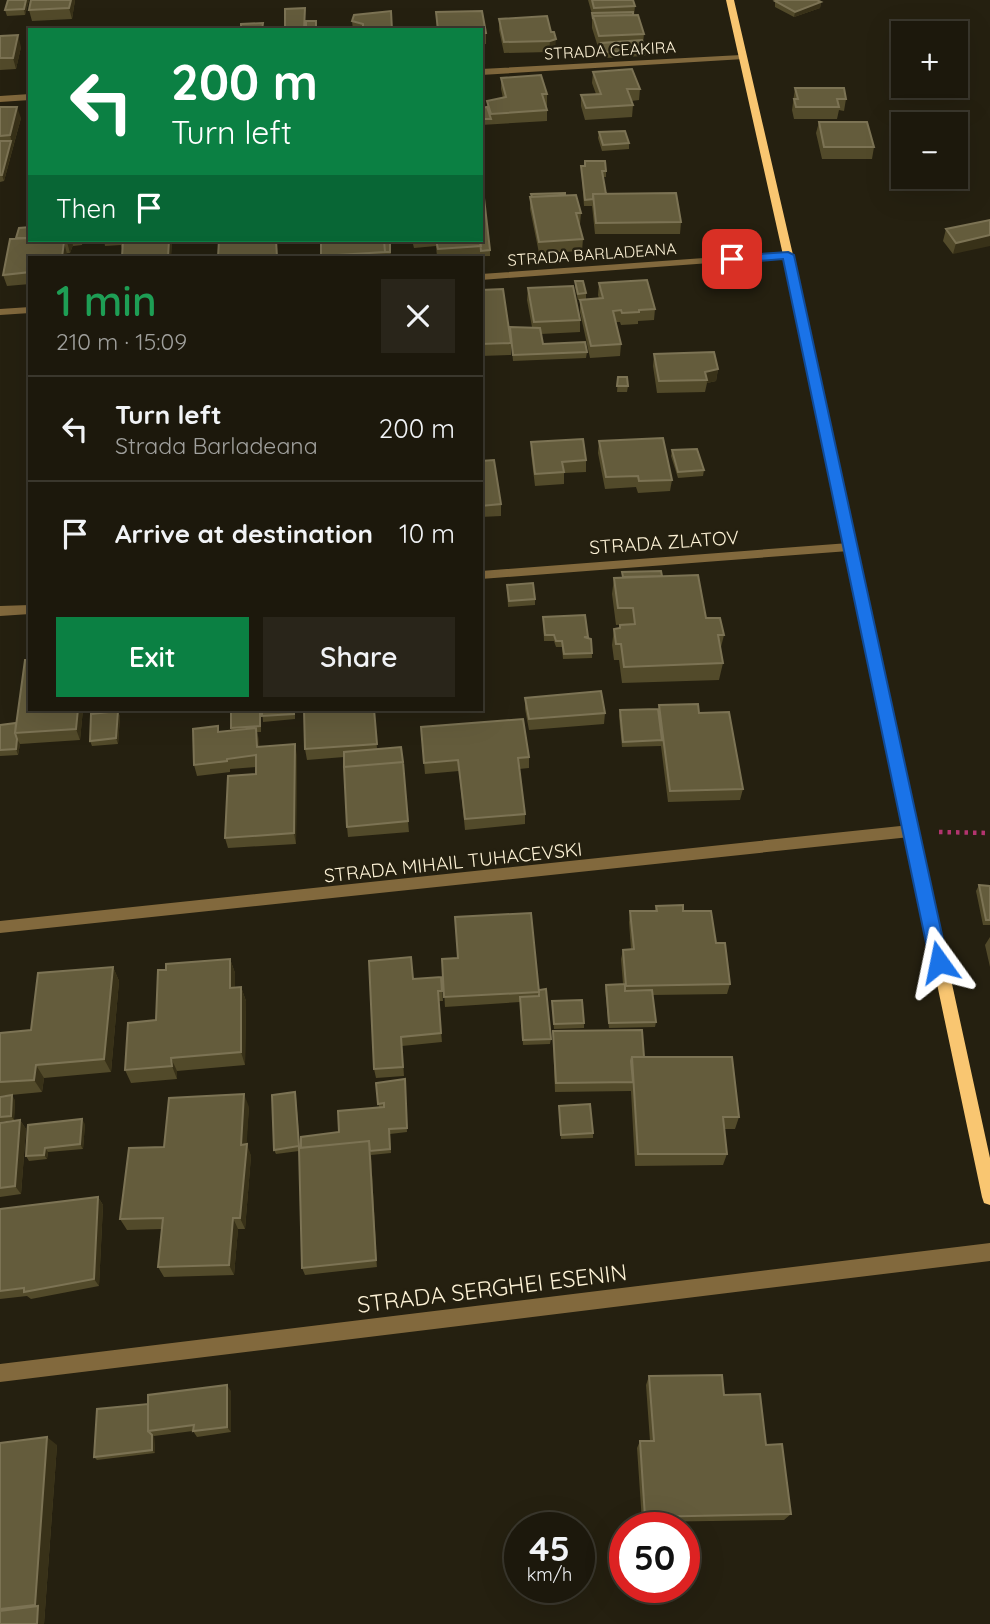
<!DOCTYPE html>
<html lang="en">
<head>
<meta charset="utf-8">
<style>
  :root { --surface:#1c180c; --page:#29251a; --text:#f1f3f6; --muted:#a0a09d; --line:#3a372d; --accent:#0b8043 }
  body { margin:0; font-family:Quicksand,sans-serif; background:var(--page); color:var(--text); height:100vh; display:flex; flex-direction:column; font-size:26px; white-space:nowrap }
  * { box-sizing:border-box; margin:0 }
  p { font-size:23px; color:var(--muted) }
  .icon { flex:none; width:38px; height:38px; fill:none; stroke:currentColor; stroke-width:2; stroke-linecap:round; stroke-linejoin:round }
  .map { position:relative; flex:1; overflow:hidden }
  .drawer { position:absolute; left:28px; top:256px; width:455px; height:455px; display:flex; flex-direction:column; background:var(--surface); border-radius:0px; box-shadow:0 7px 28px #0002,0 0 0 2px var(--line) }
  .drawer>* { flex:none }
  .guide { position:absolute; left:28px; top:28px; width:455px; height:214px; border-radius:0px; box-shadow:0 7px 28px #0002,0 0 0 2px var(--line); background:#0b8043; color:#fff; overflow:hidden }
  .tools { position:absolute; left:891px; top:21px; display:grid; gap:14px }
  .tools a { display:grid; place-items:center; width:77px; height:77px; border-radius:0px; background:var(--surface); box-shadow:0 7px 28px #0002,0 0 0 2px var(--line); font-size:35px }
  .speed { position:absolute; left:504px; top:1512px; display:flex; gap:14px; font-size:35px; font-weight:700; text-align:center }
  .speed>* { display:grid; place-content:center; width:91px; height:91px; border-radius:50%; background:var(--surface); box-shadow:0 7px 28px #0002,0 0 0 2px var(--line); line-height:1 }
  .speed small { font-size:18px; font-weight:400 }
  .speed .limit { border:10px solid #d22; background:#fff; color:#111 }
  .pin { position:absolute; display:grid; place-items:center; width:60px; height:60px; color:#fff; margin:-30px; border-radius:14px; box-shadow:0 4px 10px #0006 }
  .me { position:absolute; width:77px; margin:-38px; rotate:348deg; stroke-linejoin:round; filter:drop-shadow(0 0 5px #0008) }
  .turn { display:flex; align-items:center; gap:24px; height:147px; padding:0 28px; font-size:32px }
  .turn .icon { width:91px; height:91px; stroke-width:2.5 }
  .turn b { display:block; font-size:49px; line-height:60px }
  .then { display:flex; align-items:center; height:66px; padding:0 28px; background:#0003; gap:14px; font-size:26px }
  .round { display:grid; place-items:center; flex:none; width:74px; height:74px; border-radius:0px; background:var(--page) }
  .headline { display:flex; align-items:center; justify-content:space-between; height:119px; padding:0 28px }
  h1 { font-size:42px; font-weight:600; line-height:52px; color:#1e9e55 }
  .button { display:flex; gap:14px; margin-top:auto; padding:14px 28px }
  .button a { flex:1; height:80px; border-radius:0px; background:var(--accent); color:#fff; font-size:28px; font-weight:600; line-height:80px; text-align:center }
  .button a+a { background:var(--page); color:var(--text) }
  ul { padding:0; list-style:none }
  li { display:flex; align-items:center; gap:21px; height:105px; padding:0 28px; border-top:2px solid var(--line) }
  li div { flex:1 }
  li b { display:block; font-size:26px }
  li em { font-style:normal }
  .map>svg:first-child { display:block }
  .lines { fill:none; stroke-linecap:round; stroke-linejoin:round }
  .path { stroke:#b3346f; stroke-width:4.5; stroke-dasharray:3.5 5; stroke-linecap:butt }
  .street { fill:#82693d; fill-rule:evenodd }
  .secondary { fill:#f9c671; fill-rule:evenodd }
  .wall { fill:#524a2a }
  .shaded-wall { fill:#383118 }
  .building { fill:#645c3c; stroke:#7c7354; stroke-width:2 }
  .route { fill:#1a73e8; stroke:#114b97; stroke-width:2 }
  .labels { text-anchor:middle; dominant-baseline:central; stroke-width:5; stroke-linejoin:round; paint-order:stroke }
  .far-street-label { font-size:16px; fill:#fdf2d6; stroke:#252010 }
  .street-label { font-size:19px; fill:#fdf2d6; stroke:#252010 }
  .near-street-label { font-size:23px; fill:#fdf2d6; stroke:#252010 }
</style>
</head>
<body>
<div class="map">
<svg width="990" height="1624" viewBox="0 0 990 1624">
  <rect width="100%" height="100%" fill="#252010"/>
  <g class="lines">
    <path class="path" d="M939 832 990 833"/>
    <path class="street" d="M741 55H744V59L481 75V69Z
      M30 94V100L0 102V96Z
      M788 252 793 255 791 257 481 280V274Z
      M30 307V313L0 315V309Z
      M849 543 855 547 849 551 481 579V571Z
      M30 605V614L0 616V606Z
      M910 825 915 827 917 831 915 835 910 837 0 933V921Z
      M990 1243V1261L0 1382V1364Z"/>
    <path class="secondary" d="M726 0H734L793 255 990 1158V1205L984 1203 982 1197 783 255Z"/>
  </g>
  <path class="wall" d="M29 0 25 15 7 16 5 10Z
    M31 0H75L72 19 32 21 29 10Z
    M588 0H633L635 6 634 15 644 34 643 43 646 50 645 56 604 58 601 47H598L592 28V14Z
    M775 1 821 2 820 8 794 17 775 7Z
    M482 11 486 33V44H481V30H437L436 12Z
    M547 16 555 50 549 52 504 53 499 30V19Z
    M352 21 392 30H353Z
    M0 36 21 47 16 69 0 70Z
    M593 72 640 89 639 100 631 101 633 105 632 117 585 120 581 106V95L596 94 592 83Z
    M501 78 547 94V121L481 125V108L487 107V101L503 98 501 89Z
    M907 86H923L924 87 923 93 917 94Z
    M795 88 846 99 844 111 839 110 837 119H794L792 110Z
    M0 107 21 118 4 181 0 182Z
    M819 122 874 147 872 159H822L816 133Z
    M599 132 629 143V149L602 151 598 138Z
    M581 166 606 171V177H603L606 194 681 222 680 234H595L592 206H584Z
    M565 195 581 213 580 224 579 225 583 239 582 251 539 253 530 209V197Z
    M990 220 953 254 943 241 946 229Z
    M30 240H83L82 245 73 246V245L70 253 30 257V284L7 286 3 275Z
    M104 240H172L171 257H122L123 249H122L121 245 105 246Z
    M301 240H390L391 257H321V241L301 243Z
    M412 240H481L490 250V256L437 257 436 246 414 248Z
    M575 281 586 293V299H599L598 295 599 283 655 309 654 320 638 321V324L621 325 620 322H616L621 344 620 356 590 358 580 312V300H578L575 287Z
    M528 288 580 320V332L541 334 543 344 587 352 586 358 513 361 510 327H532L527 300Z
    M481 290 511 343V355L481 356Z
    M654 354 718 369 716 381 707 383 705 392 657 393 653 366Z
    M618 377 628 386 627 392H617Z
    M599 441 672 480 670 491 638 493 636 487 605 489 598 453Z
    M531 442 586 460V472L564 473V484L535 486 531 453Z
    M672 450 704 470 703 476 678 478 671 456Z
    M481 461 501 504V516L481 517Z
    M622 572 662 576 724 635 720 651 723 663 719 680 622 683 619 660H614L612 645 614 629 620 628V625L631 624 616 625 612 594 614 578 622 577Z
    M507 585 535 599V605L508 607Z
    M543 617 588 638 592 653V658L563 659 562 647H556L554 641H544Z
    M525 698 605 713 604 724 529 730 525 709Z
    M659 705 699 713 743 789 740 800 668 802 661 746 622 747 619 716 620 710 658 711Z
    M83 709 80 740 20 744 18 755 0 756V725L16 723Z
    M231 709H261V732H257L259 747 297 755 296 844 228 848 225 838 256 774V767L230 769V772L197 776 194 765 220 732 231 731Z
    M262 709H295V719L263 722Z
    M374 709 377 749 401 747 409 832 348 837 347 827 344 757 307 760 305 749Z
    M118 711 120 717 118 744 92 746 90 741Z
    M421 727 529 757V768L519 769 525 814V824L465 830 459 771 425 774Z
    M979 885 990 886V925H983L976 891Z
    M656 906 683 911 716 943 730 984 727 994 652 995 656 1022 655 1027 609 1028 605 989 606 985 623 984 621 959 623 950 631 949 629 922 630 911H655Z
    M990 937V967L985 945Z
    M458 958 539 990 551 1039 550 1044 523 1045 520 1002 445 1007 442 959Z
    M230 959 235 973V988L241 987 246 1001 245 1065 177 1071V1079L131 1083 125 1070 156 1020 166 970Z
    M113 967 119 981 111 1072 44 1078 42 1092 0 1096V1033L31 1030Z
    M441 977 443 1001H438L442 1042 402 1046 404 1076 376 1078 374 1069 413 979Z
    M552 1001 584 1023V1028L554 1029Z
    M553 1031 644 1057 739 1117 735 1129H724L727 1154 723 1165 635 1166 631 1091 555 1092 553 1040Z
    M405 1079 407 1132 390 1134 391 1153 371 1155 377 1267 305 1275 302 1268 299 1151 276 1154 274 1150 295 1092 296 1097 300 1148 339 1132 379 1108 376 1083Z
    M0 1097 15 1100 14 1120 0 1122Z
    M559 1106 593 1133V1138L561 1139Z
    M249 1107 246 1144 251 1156 245 1229H238L234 1275 164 1277 158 1267 162 1229 127 1230 120 1219 164 1147Z
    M20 1120 26 1129 21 1194 0 1197V1123Z
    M85 1124 83 1149 48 1152 47 1159 29 1161 26 1156Z
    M98 1197 103 1205 99 1286 31 1299 27 1296 0 1299V1209Z
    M649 1376 724 1395 766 1445 791 1514 784 1520 642 1522 637 1448 640 1441H650L646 1385Z
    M231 1391V1432L197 1437 193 1431 154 1436 155 1453 97 1460 94 1457 148 1404Z
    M0 1443 57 1445 44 1624H0Z"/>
  <path class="shaded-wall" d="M26 0H29L25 15 24 9Z
    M71 0H75L72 19 69 8Z
    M821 2 820 8 794 17 795 12Z
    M18 35 21 47 16 69 13 58Z
    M556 39 555 50 549 52 550 41Z
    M924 87 923 93 917 94 919 88Z
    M17 107 21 118 13 147 10 135Z
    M11 141 13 147 4 181 2 175Z
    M990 235V246L953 254 956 243Z
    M68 240H73H71L73 245 70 253 67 242Z
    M169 240H172L171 257H168Z
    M64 242 67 254V257H62Z
    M718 369 716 381 707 383 705 372Z
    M78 709H83L80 740 76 729Z
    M118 711 120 717 118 744 116 738Z
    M256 728 259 739 260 758 257 747Z
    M17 739 20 744 18 755 16 749Z
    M295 744 297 755 296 844 294 833Z
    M230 959 235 973V1002L230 988Z
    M113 967 119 981 111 1072 104 1059Z
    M241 987 246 1001 245 1065 241 1052Z
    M171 1058 177 1071V1079L172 1066Z
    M36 1065 44 1078 42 1092 34 1080Z
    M295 1092 296 1097 300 1151 299 1146Z
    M244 1094 249 1107 246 1155 247 1144 251 1156 245 1229 240 1218 241 1145Z
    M12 1095 15 1100 14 1120 11 1116Z
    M82 1119 85 1124 83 1149 80 1144Z
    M20 1120 26 1129 21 1194 15 1186Z
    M369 1141 371 1155 377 1267 376 1260Z
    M45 1148 48 1152 47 1159 44 1155Z
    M98 1197 103 1205 99 1286 94 1279Z
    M233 1218 238 1229 234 1275 229 1265Z
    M227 1385 231 1391V1432L227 1427Z
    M152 1435 154 1436 155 1453 152 1450Z
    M47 1437 57 1445 44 1624H37L38 1606 35 1605Z"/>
  <path class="building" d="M8 0H26L24 9 5 10Z
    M31 0H71L69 8 29 10Z
    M592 0H633L635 6 594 8Z
    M778 0H817L821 2 795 12 775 1Z
    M305 8 304 30H285V9Z
    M391 11 392 30H363V24L352 21 354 15Z
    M482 11 486 33H481V30H438L436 12Z
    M633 12V15L593 16V19L592 13Z
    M638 15 644 34 599 36 593 16Z
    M547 16 551 32H554L556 39 550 41 504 42 499 19Z
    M306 21H316V30H306Z
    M263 23 262 30H241V24Z
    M427 27 428 30H399V29Z
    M920 28 927 31 920 33 914 30Z
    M18 35 13 58H0V36Z
    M642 40 646 50 604 52 601 43Z
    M632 69 640 89H627L633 105 586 108 581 95 601 94 593 72Z
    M541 75 547 94H542L547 110 491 114 487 101 506 97 501 78Z
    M795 88H844L846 99H837L839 107H796L794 99H798Z
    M0 107H17L10 135 0 136Z
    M487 107 491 119H481V108Z
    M819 122H867L874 147H824Z
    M625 131 629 143 603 145 599 132Z
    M0 141H11L2 175H0Z
    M585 161H605L606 171H602L606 194H593V199L585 200 581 166H585Z
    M565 193V195L532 197 531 194Z
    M676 193 681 222 596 223 593 194Z
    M576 195 581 213H576L583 239 539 242 530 197Z
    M481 198H484L490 250 481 251 480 240H481Z
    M990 220V235L956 243 946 229Z
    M30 227V238H16L19 228Z
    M30 238V240H68L67 242H64L62 257H30V272L3 275 10 239Z
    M123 240H169L168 257H122Z
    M219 240H276L277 257H218Z
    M321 240H384L385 252 321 256Z
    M384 240H390V252H385Z
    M436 240H480L481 246 438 249Z
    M647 280 655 309 639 310V312L622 313 621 310 613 311 621 344 591 346 580 300 603 298 599 283Z
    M575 281H583L586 293 578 294Z
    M573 286 580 320 534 322 528 288Z
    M503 289 511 343 481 344V290Z
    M510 327 540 328 543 344 585 342 587 352 513 355Z
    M714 352 718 369 705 372 707 380 659 381 654 354Z
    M618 377H627L628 386H617Z
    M663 438 672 480 639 481 638 476 606 477 599 441Z
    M583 439 586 460 562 462 564 472 535 474 531 442Z
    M697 449 704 470 678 472 672 450Z
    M494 460 501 504 481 506V461Z
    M661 571 662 576 623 577 622 572Z
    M698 575 706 618H720L724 635H718L723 663 624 667 621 644H616L614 629 620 628V625L635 624 633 608H618L614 578Z
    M533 583 535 599 509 601 507 585Z
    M585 615 588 637H584L591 639 592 653 564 654 562 641H556L554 635H545L543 617Z
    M25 660H30V709H78L76 729 15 733Z
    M601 691 605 713 529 719 525 698Z
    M698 704 699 713 729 712 743 789 670 791 659 705Z
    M231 709H260V726L231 728Z
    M262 709H294V714L262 716Z
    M326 709H374L377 744 305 749 304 710Z
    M658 709 662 740 623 742 620 710Z
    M118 711 116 738 90 741 91 714Z
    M523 719 529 757 518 758 525 814 465 819 458 760 424 763 421 727Z
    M16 723 15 733 17 739 16 749 0 750V725Z
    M218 726V732L256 728 257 747 295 744 294 833 225 838 228 776 256 774V755L227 759V761L194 765 193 729Z
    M401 747 403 762 344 767V752Z
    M403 762 408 821 347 827 344 767Z
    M979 885 990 886V920H986Z
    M683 905V911H711L716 943H725L730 984 626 986 623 950 634 949 630 911H657L656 906Z
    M531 913 539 992 444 997 442 959 458 958 455 917Z
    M411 957 413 979 441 977 442 991H438L441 1033 401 1037 403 1067 374 1069 369 961Z
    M230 959V988L241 987V1052L171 1058 172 1066 125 1070 128 1023 156 1020 158 970H166V964Z
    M113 967 104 1059 36 1065 34 1080 0 1082V1033L31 1030 38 973Z
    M625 984V991L652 990 656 1022 609 1023 606 985Z
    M546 989 551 1039 523 1040 520 997 539 996V990Z
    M582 1000 584 1023 554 1024 552 1001Z
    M642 1030 644 1057H632L631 1061 633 1082 556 1083 553 1031Z
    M632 1057H732L739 1117H723L727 1154H638Z
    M405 1079 407 1128 389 1129 390 1149 370 1151 369 1141 301 1148V1137L339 1132 338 1111 384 1107V1103L378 1104 376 1083Z
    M295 1092 299 1146 274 1150 272 1095Z
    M244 1094 241 1145 247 1144 240 1218H233L229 1265 158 1267 163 1218 120 1219 129 1148 164 1147 169 1098Z
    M12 1095 11 1116 0 1117V1097Z
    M590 1104 593 1133 561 1135 559 1106Z
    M82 1119 80 1144 45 1148 44 1155 26 1156 28 1125Z
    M20 1120 15 1186 0 1188V1123Z
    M369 1141 376 1260 302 1268 299 1148Z
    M98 1197 94 1279 24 1292V1288L0 1291V1209Z
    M722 1375 724 1395 760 1394 766 1445 782 1444 791 1514 645 1517 640 1441H654L649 1376Z
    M227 1385V1427L193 1431 194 1425 148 1431V1395Z
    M148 1404V1431L152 1435V1450L94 1457 97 1409Z
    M47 1437 35 1605 0 1609V1443Z
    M38 1606 37 1624H0V1611Z"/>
  <path class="route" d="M788 252 794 255 948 962 945 967 939 970 933 967 930 962 783 259 732 263 727 259 732 256Z"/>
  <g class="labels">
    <g class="far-street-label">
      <text transform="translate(610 50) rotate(-3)">STRADA CEAKIRA</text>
      <text transform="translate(592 254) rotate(-4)">STRADA BARLADEANA</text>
    </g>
    <g class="street-label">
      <text transform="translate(664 542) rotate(-4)">STRADA ZLATOV</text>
      <text transform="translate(453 862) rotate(-6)">STRADA MIHAIL TUHACEVSKI</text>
    </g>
    <g class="near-street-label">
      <text transform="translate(492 1288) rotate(-7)">STRADA SERGHEI ESENIN</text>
    </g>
  </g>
</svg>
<div class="tools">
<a>+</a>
<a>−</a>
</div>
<div class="speed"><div>45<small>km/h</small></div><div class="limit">50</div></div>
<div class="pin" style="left:732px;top:259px;background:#d93025"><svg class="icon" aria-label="arrive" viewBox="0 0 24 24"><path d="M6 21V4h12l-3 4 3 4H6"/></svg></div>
<svg class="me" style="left:939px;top:962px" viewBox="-20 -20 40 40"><path d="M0-17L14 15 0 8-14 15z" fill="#1a73e8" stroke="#fff" stroke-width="4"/></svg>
<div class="guide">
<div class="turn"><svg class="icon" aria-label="left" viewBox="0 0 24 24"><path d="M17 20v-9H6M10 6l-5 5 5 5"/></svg><div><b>200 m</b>Turn left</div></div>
<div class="then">Then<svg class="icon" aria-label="arrive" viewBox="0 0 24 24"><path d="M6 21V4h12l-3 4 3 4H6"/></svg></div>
</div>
<section class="drawer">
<div class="headline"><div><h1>1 min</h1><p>210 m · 15:09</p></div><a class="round"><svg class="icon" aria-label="close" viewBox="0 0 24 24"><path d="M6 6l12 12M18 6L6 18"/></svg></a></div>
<ul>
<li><svg class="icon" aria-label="left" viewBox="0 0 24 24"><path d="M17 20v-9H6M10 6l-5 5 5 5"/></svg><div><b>Turn left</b><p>Strada Barladeana</p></div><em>200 m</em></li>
<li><svg class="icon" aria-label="arrive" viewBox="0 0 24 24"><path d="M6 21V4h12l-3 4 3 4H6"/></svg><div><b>Arrive at destination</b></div><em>10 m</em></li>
</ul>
<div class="button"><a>Exit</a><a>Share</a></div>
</section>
</div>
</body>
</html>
